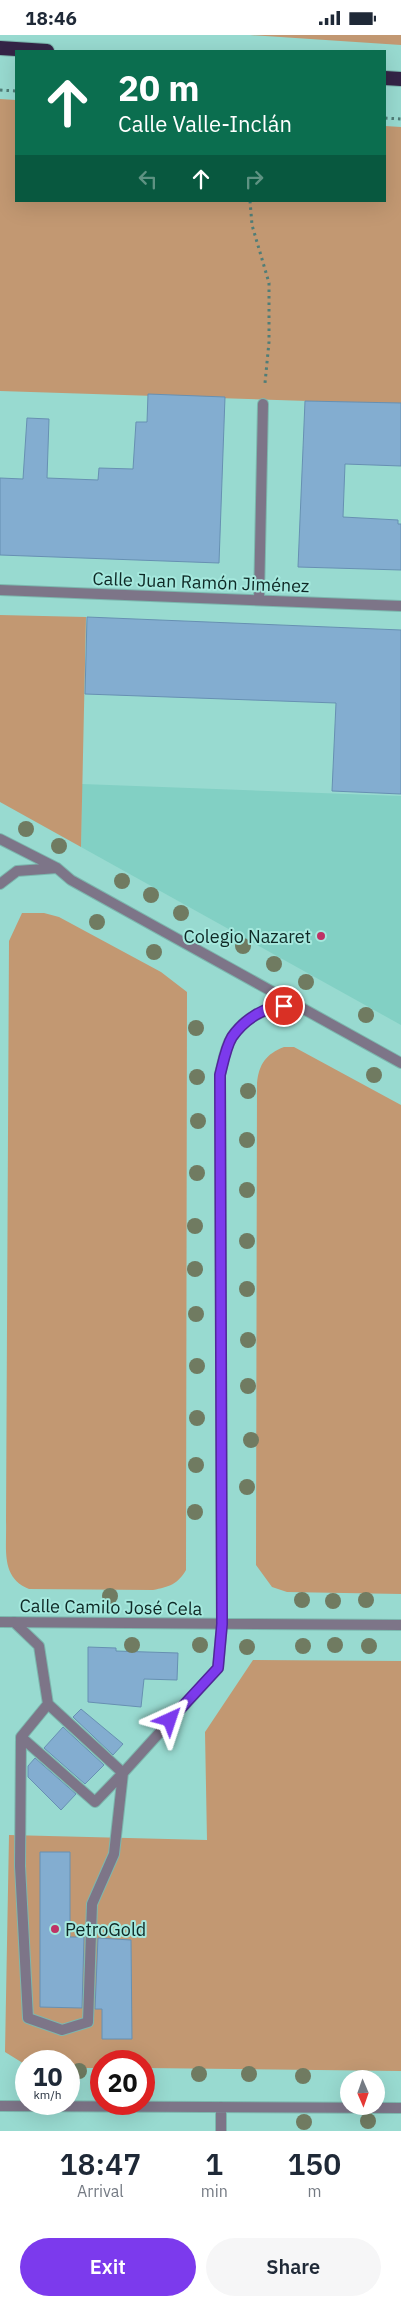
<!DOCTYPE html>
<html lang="en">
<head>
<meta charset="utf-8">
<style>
  :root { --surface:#fff; --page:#f6f6f7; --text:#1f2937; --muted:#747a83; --accent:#7c3aed }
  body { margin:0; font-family:"IBM Plex Sans",sans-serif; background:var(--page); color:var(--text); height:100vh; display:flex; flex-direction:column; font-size:19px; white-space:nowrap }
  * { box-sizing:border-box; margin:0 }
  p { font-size:16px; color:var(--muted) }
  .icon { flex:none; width:28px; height:28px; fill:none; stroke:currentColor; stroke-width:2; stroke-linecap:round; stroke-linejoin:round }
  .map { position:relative; height:2096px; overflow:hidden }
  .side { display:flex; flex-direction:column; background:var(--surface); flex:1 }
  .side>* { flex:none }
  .banner { position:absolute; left:15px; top:15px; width:371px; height:152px; border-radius:0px; box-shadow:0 5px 20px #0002; background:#0b6e4f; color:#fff; overflow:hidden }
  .needle { width:32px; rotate:178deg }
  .controls { position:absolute; left:340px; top:2035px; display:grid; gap:10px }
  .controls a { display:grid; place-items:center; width:45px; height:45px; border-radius:50%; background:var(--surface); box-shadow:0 5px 20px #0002; font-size:25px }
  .speed { position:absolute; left:15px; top:2015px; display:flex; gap:10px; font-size:25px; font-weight:700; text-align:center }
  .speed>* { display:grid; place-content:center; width:65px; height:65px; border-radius:50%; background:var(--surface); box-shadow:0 5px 20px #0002; line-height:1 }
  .speed small { font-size:12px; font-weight:400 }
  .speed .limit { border:8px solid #d22; background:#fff; color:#111 }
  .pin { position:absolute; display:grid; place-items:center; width:42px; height:42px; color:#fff; margin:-21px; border:2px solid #fff; border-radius:50%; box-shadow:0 1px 5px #0007 }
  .me { position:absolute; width:55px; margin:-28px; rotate:42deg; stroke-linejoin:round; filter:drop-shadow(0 0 4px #0008) }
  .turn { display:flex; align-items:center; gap:18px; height:105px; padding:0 20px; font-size:22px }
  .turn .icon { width:65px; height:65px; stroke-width:2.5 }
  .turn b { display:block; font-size:35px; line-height:42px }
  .lanes { display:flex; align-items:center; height:48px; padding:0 20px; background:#0003; justify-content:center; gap:25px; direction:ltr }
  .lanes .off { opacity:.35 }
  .eta { display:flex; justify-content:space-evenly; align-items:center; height:85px; text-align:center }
  .eta b { font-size:30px; font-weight:600; line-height:35px }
  .button { display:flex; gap:10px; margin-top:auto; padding:10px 20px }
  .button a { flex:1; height:58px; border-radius:30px; background:var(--accent); color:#fff; font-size:20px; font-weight:600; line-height:58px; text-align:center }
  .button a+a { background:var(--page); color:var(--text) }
  .status { display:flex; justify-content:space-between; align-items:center; height:35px; padding:0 25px; background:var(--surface); direction:ltr }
  .status svg { height:14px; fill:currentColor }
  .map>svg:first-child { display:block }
  .built { fill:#82d0c4 }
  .green { fill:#c29872 }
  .building { fill:#83add0; stroke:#6790b2 }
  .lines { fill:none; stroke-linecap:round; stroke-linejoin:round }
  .service-casing { stroke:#7cb7ae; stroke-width:12 }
  .minor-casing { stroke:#7cb7ae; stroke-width:12 }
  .trunk-casing { stroke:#7cb7ae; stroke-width:16 }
  .path { stroke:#507d77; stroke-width:3; stroke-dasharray:2.5 4; stroke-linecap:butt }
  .service { stroke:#7d7588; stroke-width:10 }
  .minor { stroke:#7d7588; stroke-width:10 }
  .trunk { stroke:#342446; stroke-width:14 }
  .tree { fill:#707b61 }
  .route-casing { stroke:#51269a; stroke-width:12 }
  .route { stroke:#7c3aed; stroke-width:9 }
  .poi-dot { fill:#bf3265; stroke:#a5e8dd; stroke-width:2 }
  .labels { text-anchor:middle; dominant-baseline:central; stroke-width:4; stroke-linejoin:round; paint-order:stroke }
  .street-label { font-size:18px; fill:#0e2926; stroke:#a5e8dd }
  .poi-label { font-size:18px; fill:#0e2926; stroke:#a5e8dd; text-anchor:end }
</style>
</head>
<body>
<div class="status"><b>18:46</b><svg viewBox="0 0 49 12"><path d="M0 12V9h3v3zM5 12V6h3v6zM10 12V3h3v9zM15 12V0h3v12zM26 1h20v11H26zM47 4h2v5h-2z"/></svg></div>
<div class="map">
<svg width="401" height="2096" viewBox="0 0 401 2096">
  <rect width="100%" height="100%" fill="#98dad0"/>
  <path class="built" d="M82 749 401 761V990L81 812Z"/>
  <path class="green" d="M250 0H401V10Z
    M0 64 16 65V166H385V91L401 92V369L0 356Z
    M0 580 86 582 81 812 0 767Z
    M22 878H44L59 882 161 937 187 957 186 1535C178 1549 169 1552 153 1555L29 1554C0 1542 7 1514 6 1486L9 906Z
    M284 1012H294L401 1070V1559L287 1557 272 1552 256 1530 257 1048C259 1029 266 1019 284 1012Z
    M253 1625 401 1626V2036L144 2033V2026H101V2033H69V2026H26V2030L5 2017 9 1800 207 1805 205 1697Z"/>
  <path class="building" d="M148 359 225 362 219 528 0 520V443L23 444 27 383 49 384 47 443 98 445 99 433 133 434 136 387H147Z
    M305 366 401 368V431L345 429 343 482 398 485V489H401V535L298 532Z
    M87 582 401 595V759L332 756 336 668 85 659Z
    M88 1612 116 1613V1616L178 1618 177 1645 144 1644 141 1672 88 1667Z
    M81 1674 123 1709 113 1720 73 1682Z
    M63 1692 104 1730 85 1749 44 1713Z
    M35 1723 76 1759 61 1775 28 1742V1731Z
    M40 1817H70V1902H84L82 1973 40 1972Z
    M98 1903 131 1905 132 2004H102V1974H95Z"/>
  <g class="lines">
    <g class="service-casing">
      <path id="service" d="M14 1587 39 1611 48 1669 123 1738 218 1633 222 1589
        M48 1669 21 1702 95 1767 123 1738
        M21 1702 20 1831 28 1983 62 1995 88 1987 92 1869 114 1819 123 1738"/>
    </g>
    <g class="minor-casing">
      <path id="minor" d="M0 555 401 571
        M259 565 263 369
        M0 804 57 833 71 845 401 1028
        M0 849 17 836 57 833
        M0 1587 401 1590
        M222 1589 220 1039C223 1028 225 1012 232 1002 247 979 269 972 295 971
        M0 2071 401 2073
        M221 2096V2072"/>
    </g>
    <g class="trunk-casing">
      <path id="trunk" d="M0 13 47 16
        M385 43 401 44"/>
    </g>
    <path class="path" d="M0 55 16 56
      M385 83 401 84
      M250 166 252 190 269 248V307L265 348"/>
    <use href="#service" class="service"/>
    <use href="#minor" class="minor"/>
    <use href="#trunk" class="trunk"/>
  </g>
  <g class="tree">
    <circle cx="26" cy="794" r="8"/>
    <circle cx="59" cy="811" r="8"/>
    <circle cx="122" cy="846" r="8"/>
    <circle cx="151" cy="860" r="8"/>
    <circle cx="181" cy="878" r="8"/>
    <circle cx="97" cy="887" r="8"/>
    <circle cx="243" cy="911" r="8"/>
    <circle cx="154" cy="917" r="8"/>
    <circle cx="274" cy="929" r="8"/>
    <circle cx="306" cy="947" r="8"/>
    <circle cx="366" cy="980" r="8"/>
    <circle cx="196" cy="993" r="8"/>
    <circle cx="374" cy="1040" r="8"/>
    <circle cx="197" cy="1042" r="8"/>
    <circle cx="248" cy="1056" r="8"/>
    <circle cx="198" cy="1086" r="8"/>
    <circle cx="247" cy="1105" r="8"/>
    <circle cx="197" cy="1138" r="8"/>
    <circle cx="247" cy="1155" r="8"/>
    <circle cx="195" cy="1191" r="8"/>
    <circle cx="247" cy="1206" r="8"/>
    <circle cx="195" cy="1234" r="8"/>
    <circle cx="247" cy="1254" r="8"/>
    <circle cx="196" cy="1279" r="8"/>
    <circle cx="248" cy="1305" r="8"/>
    <circle cx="197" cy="1331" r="8"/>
    <circle cx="248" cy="1351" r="8"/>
    <circle cx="197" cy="1383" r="8"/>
    <circle cx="251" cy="1405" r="8"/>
    <circle cx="196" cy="1430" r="8"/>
    <circle cx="247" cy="1452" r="8"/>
    <circle cx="195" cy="1477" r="8"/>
    <circle cx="110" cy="1561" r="8"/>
    <circle cx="302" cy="1565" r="8"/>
    <circle cx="366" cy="1565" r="8"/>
    <circle cx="333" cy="1566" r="8"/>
    <circle cx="132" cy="1610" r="8"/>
    <circle cx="200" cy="1610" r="8"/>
    <circle cx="335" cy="1610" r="8"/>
    <circle cx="303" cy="1611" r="8"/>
    <circle cx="369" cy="1611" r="8"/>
    <circle cx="247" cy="1612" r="8"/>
    <circle cx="79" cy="2036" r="8"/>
    <circle cx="199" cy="2039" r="8"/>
    <circle cx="249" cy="2039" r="8"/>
    <circle cx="303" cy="2041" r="8"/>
    <circle cx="368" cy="2086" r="8"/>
    <circle cx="304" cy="2087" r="8"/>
  </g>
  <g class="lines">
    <g class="route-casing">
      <path id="route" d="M170 1685 218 1633 222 1589 220 1040C223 1028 226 1012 232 1002 244 985 263 972 284 971"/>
    </g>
    <use href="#route" class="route"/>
  </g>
  <g class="poi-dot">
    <circle cx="321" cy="901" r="5"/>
    <circle cx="55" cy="1894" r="5"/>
  </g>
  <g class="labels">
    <g class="street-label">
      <text transform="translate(201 547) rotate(2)">Calle Juan Ramón Jiménez</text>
      <text transform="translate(111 1572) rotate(1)">Calle Camilo José Cela</text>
    </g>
    <g class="poi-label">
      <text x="311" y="901">Colegio Nazaret</text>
      <text x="65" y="1894" text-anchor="start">PetroGold</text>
    </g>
  </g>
</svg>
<div class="controls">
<a><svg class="needle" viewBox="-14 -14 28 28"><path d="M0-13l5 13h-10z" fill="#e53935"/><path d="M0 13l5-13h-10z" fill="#747a83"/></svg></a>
</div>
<div class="speed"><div>10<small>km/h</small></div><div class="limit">20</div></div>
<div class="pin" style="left:284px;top:971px;background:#d93025"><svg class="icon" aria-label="arrive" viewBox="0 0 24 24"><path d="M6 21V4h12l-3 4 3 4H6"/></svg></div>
<svg class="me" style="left:170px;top:1685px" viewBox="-20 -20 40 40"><path d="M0-17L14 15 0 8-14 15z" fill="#7c3aed" stroke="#fff" stroke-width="4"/></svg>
<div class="banner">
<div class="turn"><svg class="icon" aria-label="ahead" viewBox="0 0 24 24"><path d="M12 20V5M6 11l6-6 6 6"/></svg><div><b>20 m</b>Calle Valle-Inclán</div></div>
<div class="lanes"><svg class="icon off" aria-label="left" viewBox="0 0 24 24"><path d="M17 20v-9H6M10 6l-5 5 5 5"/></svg><svg class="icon" aria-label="ahead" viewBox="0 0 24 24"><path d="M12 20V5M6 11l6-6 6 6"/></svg><svg class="icon off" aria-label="right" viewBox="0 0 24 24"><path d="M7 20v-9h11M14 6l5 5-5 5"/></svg></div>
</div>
</div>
<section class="side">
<div class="eta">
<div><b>18:47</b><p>Arrival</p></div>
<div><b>1</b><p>min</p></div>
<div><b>150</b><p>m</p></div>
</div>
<div class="button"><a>Exit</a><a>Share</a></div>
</section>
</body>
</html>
